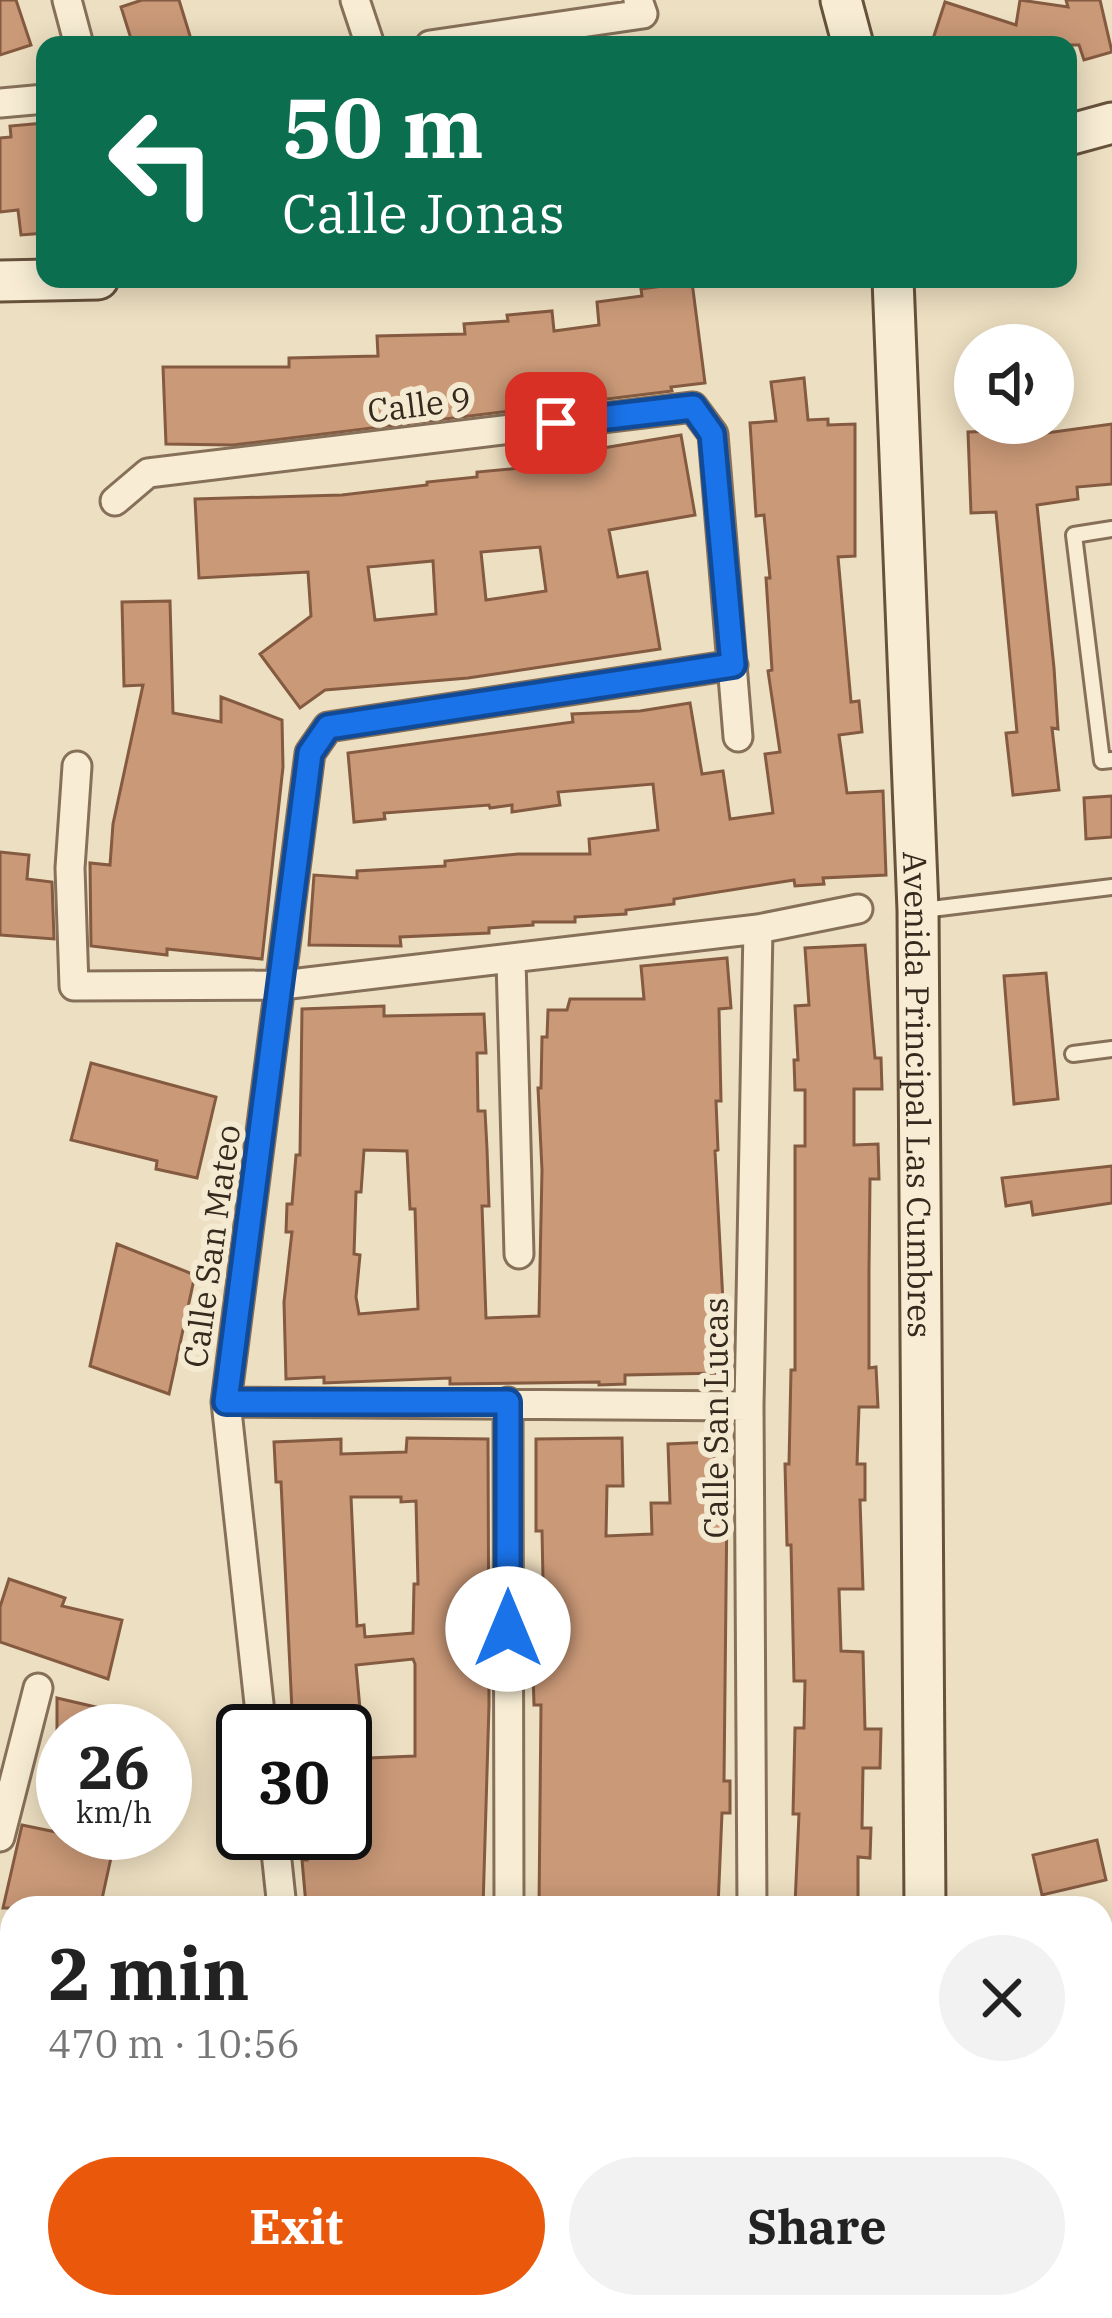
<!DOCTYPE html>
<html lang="en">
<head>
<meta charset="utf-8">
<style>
  :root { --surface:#fff; --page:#f2f2f2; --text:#222; --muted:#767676; --accent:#ea580c }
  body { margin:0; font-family:"IBM Plex Serif",serif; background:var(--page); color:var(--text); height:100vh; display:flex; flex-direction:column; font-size:45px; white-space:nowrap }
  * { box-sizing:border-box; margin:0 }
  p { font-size:39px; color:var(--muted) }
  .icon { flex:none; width:66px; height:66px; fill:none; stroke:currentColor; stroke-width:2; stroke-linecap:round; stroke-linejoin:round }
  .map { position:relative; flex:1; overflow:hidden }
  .sheet { position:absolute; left:0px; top:1896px; width:1113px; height:423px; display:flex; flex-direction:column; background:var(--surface); border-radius:36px 36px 0 0; box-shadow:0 6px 30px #0003 }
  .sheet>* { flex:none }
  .top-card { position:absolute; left:36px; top:36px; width:1041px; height:252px; border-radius:24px; box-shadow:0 6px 30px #0003; background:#0b6e4f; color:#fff; overflow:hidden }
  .controls { position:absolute; left:954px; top:324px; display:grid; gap:24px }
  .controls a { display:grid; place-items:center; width:120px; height:120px; border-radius:50%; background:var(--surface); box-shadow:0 6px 30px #0003; font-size:60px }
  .speed { position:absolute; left:36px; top:1704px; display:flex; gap:24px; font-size:60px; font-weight:700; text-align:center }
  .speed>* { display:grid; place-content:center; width:156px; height:156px; border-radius:50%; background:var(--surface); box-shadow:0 6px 30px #0003; line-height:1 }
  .speed small { font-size:30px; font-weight:400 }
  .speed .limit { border:6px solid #111; border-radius:18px; background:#fff; color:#111 }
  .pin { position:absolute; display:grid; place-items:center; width:102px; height:102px; color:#fff; margin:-51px; border-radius:24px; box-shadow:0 6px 18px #0006 }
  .me { position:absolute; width:132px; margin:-66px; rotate:0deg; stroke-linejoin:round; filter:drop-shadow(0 0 9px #0008) }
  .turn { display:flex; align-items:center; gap:42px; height:252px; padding:0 48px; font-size:54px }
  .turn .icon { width:156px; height:156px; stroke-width:2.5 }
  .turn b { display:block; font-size:84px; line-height:102px }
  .round { display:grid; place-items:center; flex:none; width:126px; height:126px; border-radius:63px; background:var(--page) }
  .headline { display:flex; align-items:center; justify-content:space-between; height:204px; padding:0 48px }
  h1 { font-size:72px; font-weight:700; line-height:90px }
  .cta { display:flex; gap:24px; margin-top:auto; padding:24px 48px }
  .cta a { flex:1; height:138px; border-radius:72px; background:var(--accent); color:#fff; font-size:48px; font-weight:700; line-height:138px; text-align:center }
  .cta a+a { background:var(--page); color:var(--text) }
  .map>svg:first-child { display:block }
  .building { fill:#ca9978; stroke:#845a40; stroke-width:3; fill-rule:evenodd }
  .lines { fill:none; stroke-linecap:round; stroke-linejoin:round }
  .lane-casing { stroke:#867059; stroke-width:20 }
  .street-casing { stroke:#867059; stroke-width:33 }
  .secondary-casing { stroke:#67523c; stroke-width:45 }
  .lane { stroke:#f8edd4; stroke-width:14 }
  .street { stroke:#f8edd4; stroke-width:27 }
  .secondary { stroke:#f8edd4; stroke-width:39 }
  .route-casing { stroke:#114b97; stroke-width:30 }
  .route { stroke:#1a73e8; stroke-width:21 }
  .labels { text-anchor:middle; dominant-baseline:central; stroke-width:12; stroke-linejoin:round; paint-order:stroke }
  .street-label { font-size:33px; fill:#36291d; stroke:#f4ead1 }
</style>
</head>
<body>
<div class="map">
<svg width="1112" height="2318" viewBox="0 0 1112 2318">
  <rect width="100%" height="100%" fill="#eddfc1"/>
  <path class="building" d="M0 0H16L31 45 0 55Z
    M142 0H179L191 39 171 45H133L121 7Z
    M1020 0 1068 7 1066 0H1100L1112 52 1084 60 1079 45H1011L972 39 970 45H931L945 2 1016 25Z
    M45 123V233L21 235 18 210 0 212V138L11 137 10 126Z
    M692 282 705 383 671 387 672 391 233 445 166 444 163 367H289V358L378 356 377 336 465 334 464 324 508 321 507 315 552 311 554 331 599 325 597 302 642 296 641 289Z
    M804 378 808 420 828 419V425L855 424V556L838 557 851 702 859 701 862 732 839 735 847 793 883 791 886 875 823 878 824 884 795 886 794 880 674 899V904L626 910V914L575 917V922H533V925L489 928V933L400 937 401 946 309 945 314 875 357 878V871L445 866V861L518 854H590L589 839 658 830 653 784 558 792 560 805 512 812V805L490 808 489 805 384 813 385 819 354 822 348 753 573 722 572 714 640 711 690 703 702 774 723 771 730 819 773 813 765 754 780 752 768 671 772 670 766 578H770L764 515 756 516 750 423 776 421 771 382Z
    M1112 424V484L1077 487 1078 499 1037 505 1054 668 1058 729 1052 728 1059 790 1013 795 1006 733 1017 732 996 512 971 513 968 432 1024 430V436Z
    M681 435 695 515 609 530 618 577 647 572 660 649 468 678 325 690 300 708 260 654 311 616 308 572 199 578 195 499 342 495 427 485V482L477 477V472L521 468 520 463 604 452 603 448ZM540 547 546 591 486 600 481 552ZM433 561 436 614 375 620 368 567Z
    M170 601 173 713 221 722V697L282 720 283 767 262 959 167 949V955L91 946 90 863 110 865 113 824 143 685 124 686 122 602Z
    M1112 796V837L1086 839 1084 798Z
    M0 852 29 855 27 879 52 882 54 939 0 935Z
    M865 945 875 1058H881L882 1089H854V1145L878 1144 879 1179H870L869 1270V1368L876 1367 878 1407H859L857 1464H865V1500H860L863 1589H839L841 1651 863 1652 865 1729H881L880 1768H863L862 1828H871L870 1858 858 1857V1904L795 1905 799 1814H793L795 1728H804L805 1681H794L791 1545H787L785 1464H789L791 1370H795V1146H805V1090H795L794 1060H798L795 1006 809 1005 805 948Z
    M727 958 731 1008 719 1009 721 1101H716L718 1150 715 1151 723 1302 721 1373 625 1375V1384L599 1385V1382L450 1384V1378L324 1383V1377L286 1379 284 1302 292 1232H286L287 1204H292L296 1155H300L302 1009 384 1006V1016L484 1014 486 1053H477L478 1111H485L487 1149 489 1206H482L486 1318 539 1316 542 1170 538 1088H541L542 1037H547L548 1010H567L570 999H644L641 966ZM364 1150 407 1151 410 1209H415L418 1309 359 1314 356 1297 360 1255 354 1254 356 1192H361Z
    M1046 973 1058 1099 1014 1104 1004 976Z
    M91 1063 216 1097 197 1178 156 1169 157 1161 71 1140Z
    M1112 1166V1203L1033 1215 1031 1202 1006 1206 1002 1178Z
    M117 1244 195 1275 169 1394 90 1366Z
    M407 1438 488 1439 489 1705 483 1908H367L366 1898 306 1905 302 1860H307L305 1833H345V1759L415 1756V1664L413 1659 356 1665 362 1731H293L281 1482H276L274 1442 341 1439V1454L406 1452ZM351 1497H401V1502L416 1501 418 1584H414L413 1633 365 1637 364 1625 357 1626Z
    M622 1438 623 1486H607L606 1536 652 1534 651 1503H670L668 1444 713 1442 716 1501 727 1500 724 1781H730V1813H722L718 1907 539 1908 541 1705H534L533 1672H540L543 1580 542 1531H536V1439Z
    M9 1579 65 1598 62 1606 122 1620 108 1679 0 1642V1607Z
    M57 1698 160 1722 159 1731H57Z
    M22 1825 114 1844 100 1908H3Z
    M1097 1840 1106 1880 1042 1895 1033 1855Z"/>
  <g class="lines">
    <g class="lane-casing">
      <path id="lane" d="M1112 529 1074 535 1102 761 1112 760
        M923 910 1112 887
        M1073 1054 1112 1049"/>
    </g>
    <g class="street-casing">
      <path id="street" d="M67 0 79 45
        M355 0 370 45
        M430 45 643 14 638 0
        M0 103 45 99
        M115 501 148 473 693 407 713 434 738 737
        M77 766 70 868 74 986 282 985 758 929 858 909
        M511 960 519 1254
        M226 1402 749 1406
        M508 1402 509 1908
        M262 1731 226 1402 310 753 328 727 733 665
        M274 1833 282 1908
        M0 1837 38 1688
        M752 1908 749 1406 758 929
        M344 2307 346 2318
        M751 2318V2307"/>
    </g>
    <g class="secondary-casing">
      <g id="secondary">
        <path d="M841 0 853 45"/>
        <path d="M1068 135 1112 123"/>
        <path id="s1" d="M893 279 918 910 925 1908"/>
        <path d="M0 281 98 279"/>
        <path d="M927 2307V2318"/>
      </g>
    </g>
    <use href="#lane" class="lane"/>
    <use href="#street" class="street"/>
    <use href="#secondary" class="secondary"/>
  </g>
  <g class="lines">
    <g class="route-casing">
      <path id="route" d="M508 1629V1402H226L307 777 310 753 328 727 733 665 712 434 693 407 556 423"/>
    </g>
    <use href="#route" class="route"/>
  </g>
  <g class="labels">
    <g class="street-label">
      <text transform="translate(419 404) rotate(-7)">Calle 9</text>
      <text stroke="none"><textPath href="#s1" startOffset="816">Avenida Principal Las Cumbres</textPath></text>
      <text transform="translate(211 1246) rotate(-82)">Calle San Mateo</text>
      <text transform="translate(715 1418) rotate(-90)">Calle San Lucas</text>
    </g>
  </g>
</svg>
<div class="controls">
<a><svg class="icon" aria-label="sound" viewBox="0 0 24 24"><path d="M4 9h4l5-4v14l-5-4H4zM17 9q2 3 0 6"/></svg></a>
</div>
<div class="speed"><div>26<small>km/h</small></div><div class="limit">30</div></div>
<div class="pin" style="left:556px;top:423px;background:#d93025"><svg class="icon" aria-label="arrive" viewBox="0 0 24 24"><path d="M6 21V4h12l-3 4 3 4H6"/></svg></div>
<svg class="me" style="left:508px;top:1629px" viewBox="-20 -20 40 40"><circle r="19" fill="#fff"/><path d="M0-13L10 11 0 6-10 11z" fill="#1a73e8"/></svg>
<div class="top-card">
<div class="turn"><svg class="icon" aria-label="left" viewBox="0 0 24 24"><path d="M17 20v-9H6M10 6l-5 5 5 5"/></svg><div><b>50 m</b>Calle Jonas</div></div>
</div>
<section class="sheet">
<div class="headline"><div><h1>2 min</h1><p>470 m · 10:56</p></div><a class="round"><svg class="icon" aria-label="close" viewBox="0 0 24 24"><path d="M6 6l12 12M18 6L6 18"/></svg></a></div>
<div class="cta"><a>Exit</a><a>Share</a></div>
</section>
</div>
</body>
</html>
